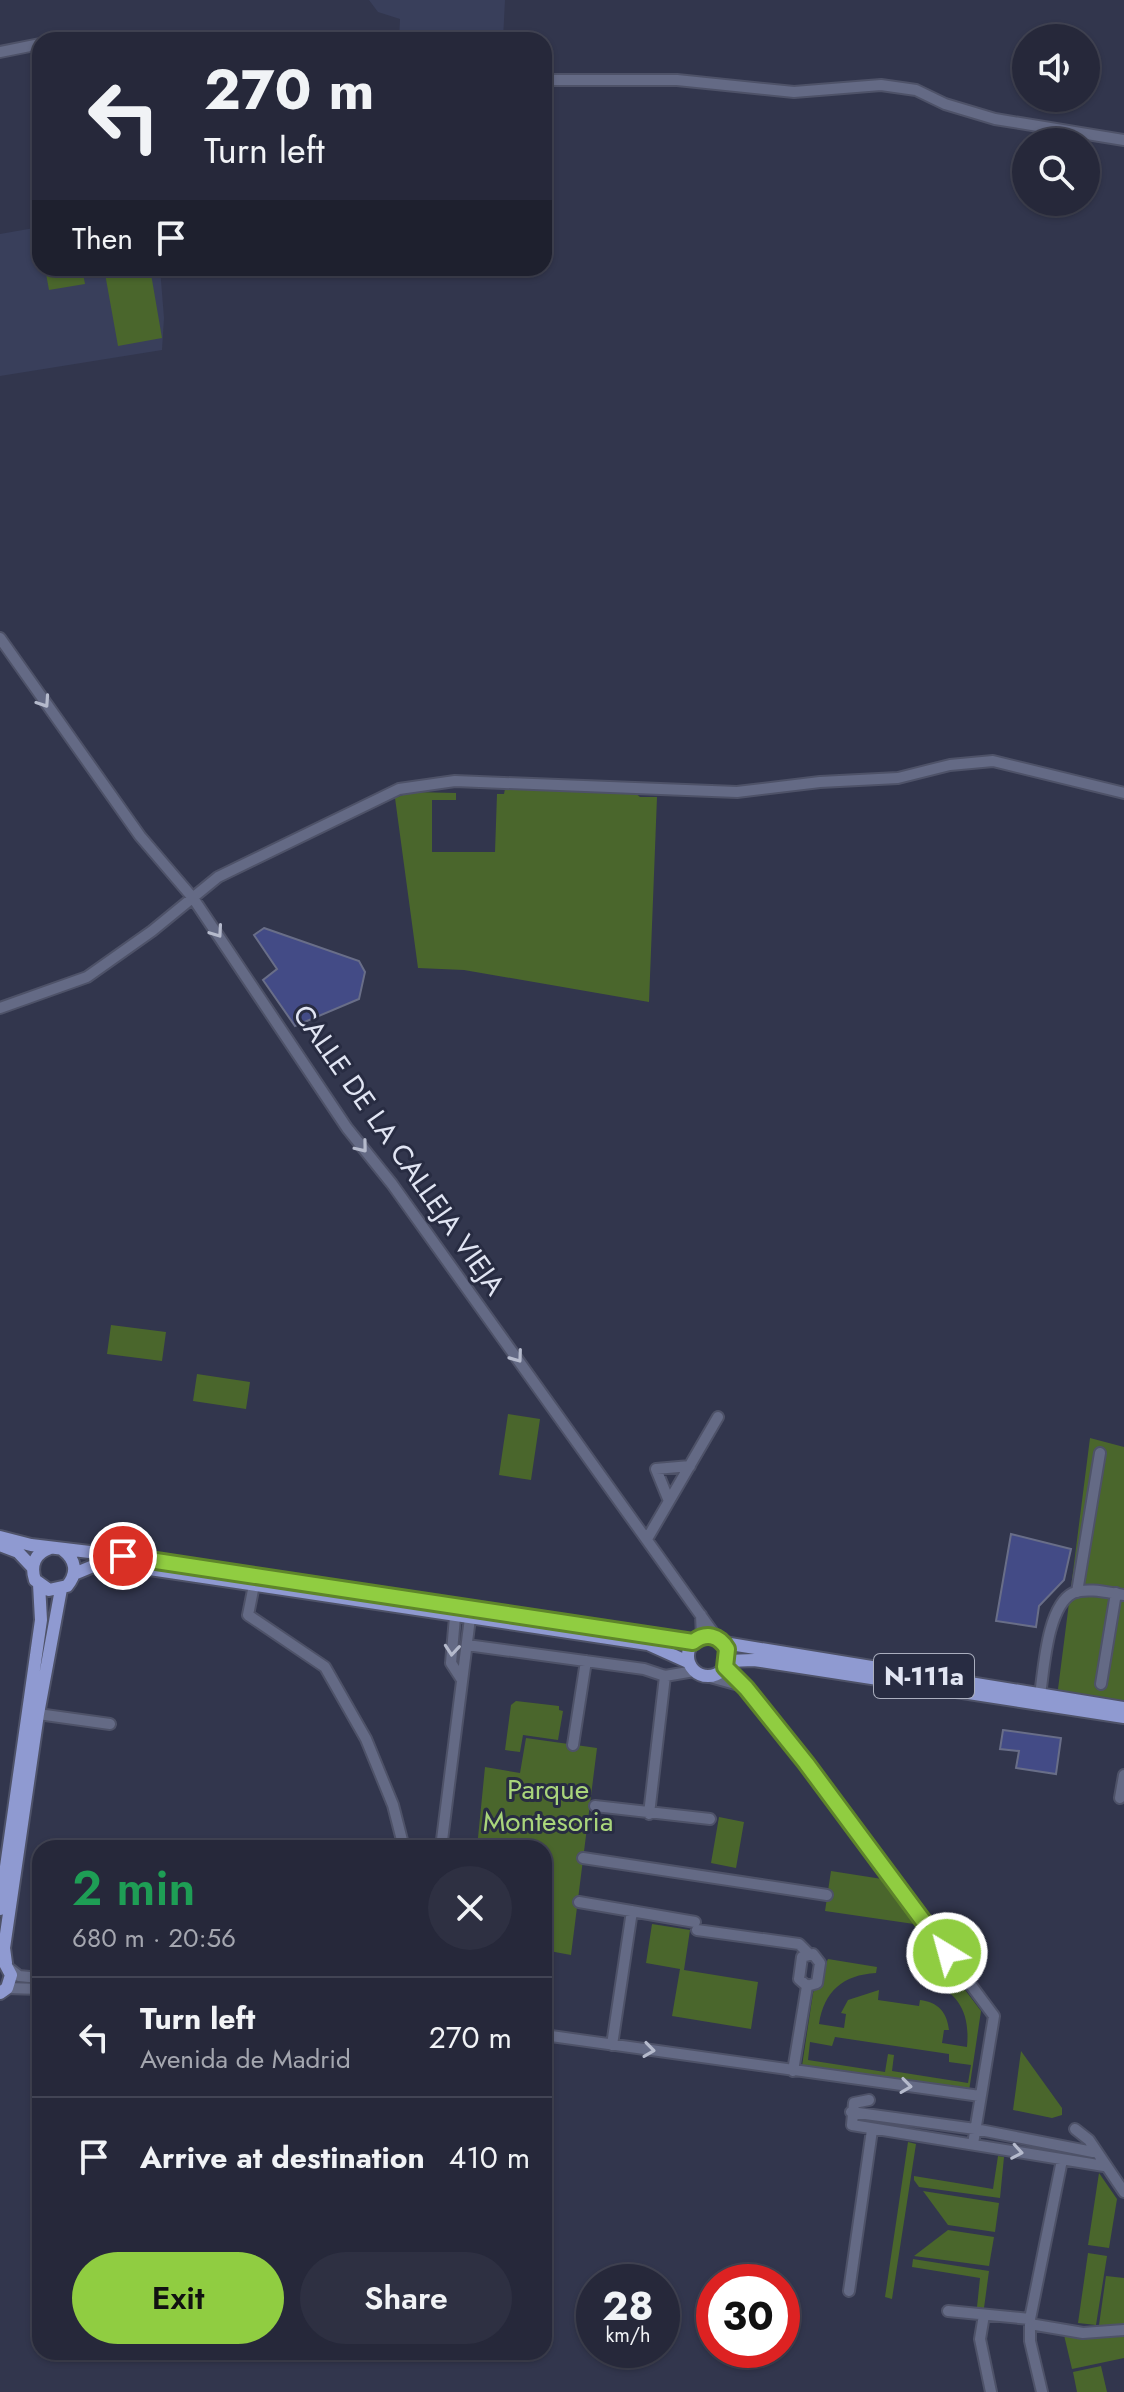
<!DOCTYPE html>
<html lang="en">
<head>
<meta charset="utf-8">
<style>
  :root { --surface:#26283a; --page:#2e3042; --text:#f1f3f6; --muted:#a4a6af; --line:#424454; --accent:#90cd41 }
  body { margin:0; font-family:Jost,sans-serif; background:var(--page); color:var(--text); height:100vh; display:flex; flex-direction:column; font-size:30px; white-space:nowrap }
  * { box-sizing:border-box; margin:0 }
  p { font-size:26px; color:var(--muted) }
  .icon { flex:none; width:44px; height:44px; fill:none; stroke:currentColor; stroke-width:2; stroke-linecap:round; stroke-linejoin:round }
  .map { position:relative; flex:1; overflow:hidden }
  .sheet { position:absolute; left:32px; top:1840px; width:520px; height:520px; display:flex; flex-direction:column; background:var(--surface); border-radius:24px; box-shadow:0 2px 6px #0004,0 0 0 2px var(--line) }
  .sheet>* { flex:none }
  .banner { position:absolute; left:32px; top:32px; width:520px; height:244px; border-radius:24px; box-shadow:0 2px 6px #0004,0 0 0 2px var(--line); background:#26283a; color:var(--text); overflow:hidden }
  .fabs { position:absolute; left:1012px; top:24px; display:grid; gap:16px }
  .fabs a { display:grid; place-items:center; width:88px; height:88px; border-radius:50%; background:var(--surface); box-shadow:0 2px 6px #0004,0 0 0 2px var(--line); font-size:40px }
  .speed { position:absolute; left:576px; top:2264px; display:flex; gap:16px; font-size:40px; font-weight:700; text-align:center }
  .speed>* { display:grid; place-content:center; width:104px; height:104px; border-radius:50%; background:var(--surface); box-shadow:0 2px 6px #0004,0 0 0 2px var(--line); line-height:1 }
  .speed small { font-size:20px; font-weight:400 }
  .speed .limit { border:12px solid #d22; background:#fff; color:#111 }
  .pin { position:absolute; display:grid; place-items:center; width:68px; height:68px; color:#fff; margin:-34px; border:4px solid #fff; border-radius:50%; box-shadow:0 2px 8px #0007 }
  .me { position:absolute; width:88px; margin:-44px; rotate:323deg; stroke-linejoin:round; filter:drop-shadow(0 0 6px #0008) }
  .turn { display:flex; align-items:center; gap:28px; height:168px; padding:0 40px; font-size:36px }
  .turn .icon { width:104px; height:104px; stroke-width:2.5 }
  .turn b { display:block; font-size:56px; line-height:68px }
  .then { display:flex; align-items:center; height:76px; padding:0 40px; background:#0003; gap:16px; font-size:30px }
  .round { display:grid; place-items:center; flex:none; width:84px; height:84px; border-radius:42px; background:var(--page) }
  .overview { display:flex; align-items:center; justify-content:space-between; height:136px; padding:0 40px }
  h1 { font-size:48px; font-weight:600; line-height:60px; color:#1e9e55 }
  .cta { display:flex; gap:16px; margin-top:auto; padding:16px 40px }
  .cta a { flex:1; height:92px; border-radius:48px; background:var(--accent); color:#111; font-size:32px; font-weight:600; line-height:92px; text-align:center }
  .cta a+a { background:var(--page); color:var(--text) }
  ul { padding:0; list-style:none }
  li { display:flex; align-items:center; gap:24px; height:120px; padding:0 40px; border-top:2px solid var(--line) }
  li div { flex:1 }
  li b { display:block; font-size:30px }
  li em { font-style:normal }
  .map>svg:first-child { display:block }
  .built { fill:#393f5b }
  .green { fill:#4a662c; fill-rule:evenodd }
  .building { fill:#434b86; stroke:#696e88; stroke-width:2 }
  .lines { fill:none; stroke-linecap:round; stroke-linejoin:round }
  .minor-casing { stroke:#4e5268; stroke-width:14 }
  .major-casing { stroke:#4e5268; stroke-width:16 }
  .minor { stroke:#646a85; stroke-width:10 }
  .major { stroke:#8f9ad1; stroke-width:12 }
  .oneway { stroke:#b5bacc }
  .route-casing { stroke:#5e852a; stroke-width:20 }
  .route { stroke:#90cd41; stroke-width:14 }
  .labels { text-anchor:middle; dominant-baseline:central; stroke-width:6; stroke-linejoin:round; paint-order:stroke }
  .shield { fill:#282c42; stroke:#aaaebe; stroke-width:2 }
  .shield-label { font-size:26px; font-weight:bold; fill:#e1e5f3 }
  .street-label { font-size:28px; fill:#e1e5f3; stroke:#282c42 }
  .park-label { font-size:28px; fill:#a9d57b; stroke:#282c42 }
</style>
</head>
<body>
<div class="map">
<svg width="1124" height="2392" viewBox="0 0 1124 2392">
  <rect width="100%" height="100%" fill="#32364d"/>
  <path class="built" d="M369 0H505L503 40H399L400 19 378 12Z
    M40 227V268H160L164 318 162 350 0 376V234Z"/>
  <path class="green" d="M45 268H82L85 284 49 290Z
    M104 268H150L162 338 118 346Z
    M505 789 633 791 640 797H657L649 1002 464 970 418 968 395 798 411 792 456 793V800H432V852H495L497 794H504Z
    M111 1325 166 1332 162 1361 107 1354Z
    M197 1374 250 1382 246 1409 193 1401Z
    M508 1414 540 1419 531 1480 499 1475Z
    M1090 1438 1124 1447V1706L1057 1697Z
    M516 1701 559 1706V1710L563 1711 558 1740 523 1735 520 1752 505 1750 511 1705Z
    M526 1738 597 1748 571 1955 544 1950V1848H477L485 1767 520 1773Z
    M719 1817 744 1822 736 1868 711 1863Z
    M831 1871 882 1879 914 1924 825 1911Z
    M652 1924 690 1930 684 1970 758 1982 751 2029 672 2016 680 1969 646 1963Z
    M828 1959 877 1967 876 1973C843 1975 824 1991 819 2024L844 2028 846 2014 841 2013 848 2000 879 1990 878 2000 919 2006 920 2000C938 2002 947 2012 949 2030H944L942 2043 967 2047C970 2014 960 1993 928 1981L929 1974 956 1978 981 2011 969 2091 802 2066 813 1993ZM835 2037 949 2054V2062L971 2065 968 2083 892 2071 894 2055 888 2054 885 2072 808 2060 810 2042 832 2046Z
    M1021 2051 1062 2108V2115L1052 2118 1013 2110Z
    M908 2142 916 2144 892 2299 885 2297Z
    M998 2156 1004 2157 1000 2198 919 2187 914 2180V2176L993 2189Z
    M1099 2173 1117 2199 1109 2248 1088 2245Z
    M923 2191 999 2203 995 2232 948 2225Z
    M948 2230 994 2237 989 2266 914 2256Z
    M1088 2253 1107 2256 1096 2325 1078 2323Z
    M913 2259 989 2271 984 2308 977 2307 980 2278 912 2267Z
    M1106 2276 1124 2278V2328L1099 2325Z
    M1124 2332V2358L1072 2369 1064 2335Z
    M1101 2366 1107 2392H1077L1073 2372Z"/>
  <path class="building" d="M264 928 359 961 365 972 359 999 295 1026 263 980 277 969 254 935Z
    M1011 1534 1071 1549 1064 1580 1039 1606 1036 1627 996 1621Z
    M1003 1730 1061 1738 1056 1774 1016 1768 1019 1751 1000 1749Z"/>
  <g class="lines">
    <g class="minor-casing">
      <path id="minor" d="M0 52 40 44
        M544 80H677L794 92 881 85 916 90 945 104 995 119 1124 140
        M0 638 140 836 193 898 347 1128 392 1184 717 1638
        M0 1008 87 977 152 931 218 877 399 789 455 781 737 792 820 782 898 778 950 765 993 761 1124 793
        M669 1501 656 1469 690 1466
        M647 1539 718 1417
        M254 1585 248 1615 325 1667 366 1739 393 1805 404 1848
        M1077 1592 1100 1453
        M701 1615 702 1637
        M455 1617 451 1663 462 1680
        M467 1645 644 1669 665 1676 649 1814
        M725 1667 746 1688 806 1763 994 2016 973 2144
        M665 1676 694 1671
        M710 1677 739 1685
        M1101 1684 1116 1593
        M1040 1695C1044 1669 1047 1606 1073 1593 1087 1587 1110 1593 1124 1595
        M38 1714 110 1724
        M573 1745 586 1661
        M1120 1798 1124 1775
        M595 1806 710 1819
        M441 1848 470 1618
        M583 1858 827 1895
        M579 1902 695 1922
        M697 1930 799 1944 809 1954
        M813 1954 820 1963 817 1983 807 1986 799 1979 802 1957Z
        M10 1969 19 1976 40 1978
        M7 1988 40 1989
        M544 2035 980 2096
        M612 2045 632 1911
        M793 2071 807 1986
        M869 2100 854 2103 852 2125 1104 2166
        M851 2112 975 2129 1093 2152
        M1075 2129 1089 2140 1124 2192
        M849 2291 872 2130
        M948 2311 1030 2319
        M984 2315 980 2339 991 2392
        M1030 2324 1083 2333 1124 2330
        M1042 2392 1030 2341V2319L1062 2160"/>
    </g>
    <g class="major-casing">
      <path id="major" d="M0 1537 31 1545 123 1556 693 1642
        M0 1545 18 1552 33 1568
        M50 1548C35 1553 30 1565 35 1580L49 1590 67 1586C78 1573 76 1560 63 1550
        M74 1574 98 1564 123 1565 648 1644 688 1662
        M688 1656a20 20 0 1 1 40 0a20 20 0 1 1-40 0Z
        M724 1643 1124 1708
        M728 1661 754 1660 1124 1717
        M0 1909 41 1620 39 1584
        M6 1963 4 1948 38 1714 61 1589
        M0 1993 7 1988 11 1975 3 1960"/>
    </g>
    <use href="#minor" class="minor"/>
    <use href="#major" class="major"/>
  </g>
  <defs><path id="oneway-chevron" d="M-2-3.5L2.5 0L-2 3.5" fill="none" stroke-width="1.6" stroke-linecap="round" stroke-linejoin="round" transform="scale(2)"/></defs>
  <g class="oneway">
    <use href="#oneway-chevron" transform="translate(44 702) rotate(56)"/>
    <use href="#oneway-chevron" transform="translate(217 932) rotate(55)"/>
    <use href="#oneway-chevron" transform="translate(362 1147) rotate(51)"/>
    <use href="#oneway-chevron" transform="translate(517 1357) rotate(54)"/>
    <use href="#oneway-chevron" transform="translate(452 1650) rotate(95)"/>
    <use href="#oneway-chevron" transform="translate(649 2050) rotate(8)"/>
    <use href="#oneway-chevron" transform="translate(906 2086) rotate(8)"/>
    <use href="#oneway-chevron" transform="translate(1017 2152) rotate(10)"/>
  </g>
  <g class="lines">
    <g class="route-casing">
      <path id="route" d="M123 1556 693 1642C706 1632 719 1635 727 1649L725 1667 746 1688 806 1763 947 1953"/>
    </g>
    <use href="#route" class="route"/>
  </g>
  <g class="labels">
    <rect class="shield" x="874" y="1654" width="100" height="44" rx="6"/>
    <g class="shield-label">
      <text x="924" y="1676">N-111a</text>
    </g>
    <g class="street-label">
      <text transform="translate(399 1150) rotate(55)">CALLE DE LA CALLEJA VIEJA</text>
    </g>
    <g class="park-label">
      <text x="548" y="1789">Parque<tspan x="548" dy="32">Montesoria</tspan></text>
    </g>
  </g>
</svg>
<div class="fabs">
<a><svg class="icon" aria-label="sound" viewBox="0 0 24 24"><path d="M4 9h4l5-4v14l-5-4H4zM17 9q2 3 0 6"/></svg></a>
<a><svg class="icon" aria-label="search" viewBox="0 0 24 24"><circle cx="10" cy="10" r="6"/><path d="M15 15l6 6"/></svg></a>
</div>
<div class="speed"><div>28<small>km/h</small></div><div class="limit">30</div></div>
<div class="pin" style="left:123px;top:1556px;background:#d93025"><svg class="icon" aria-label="arrive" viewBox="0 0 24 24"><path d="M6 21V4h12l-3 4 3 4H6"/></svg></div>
<svg class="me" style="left:947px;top:1953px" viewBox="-20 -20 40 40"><circle r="17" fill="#90cd41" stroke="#fff" stroke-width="3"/><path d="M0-11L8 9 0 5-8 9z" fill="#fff"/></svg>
<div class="banner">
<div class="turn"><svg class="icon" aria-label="left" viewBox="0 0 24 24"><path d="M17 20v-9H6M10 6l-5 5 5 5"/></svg><div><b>270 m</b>Turn left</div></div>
<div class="then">Then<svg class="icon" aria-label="arrive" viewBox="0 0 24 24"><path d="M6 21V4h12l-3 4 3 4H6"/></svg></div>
</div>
<section class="sheet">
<div class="overview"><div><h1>2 min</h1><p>680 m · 20:56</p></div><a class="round"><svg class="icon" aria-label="close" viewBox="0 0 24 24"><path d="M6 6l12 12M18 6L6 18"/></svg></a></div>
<ul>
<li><svg class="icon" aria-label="left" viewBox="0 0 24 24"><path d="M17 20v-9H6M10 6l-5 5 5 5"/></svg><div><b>Turn left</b><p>Avenida de Madrid</p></div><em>270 m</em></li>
<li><svg class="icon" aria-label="arrive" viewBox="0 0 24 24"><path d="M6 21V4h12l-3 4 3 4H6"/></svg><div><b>Arrive at destination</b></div><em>410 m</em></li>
</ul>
<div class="cta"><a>Exit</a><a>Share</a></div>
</section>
</div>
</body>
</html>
